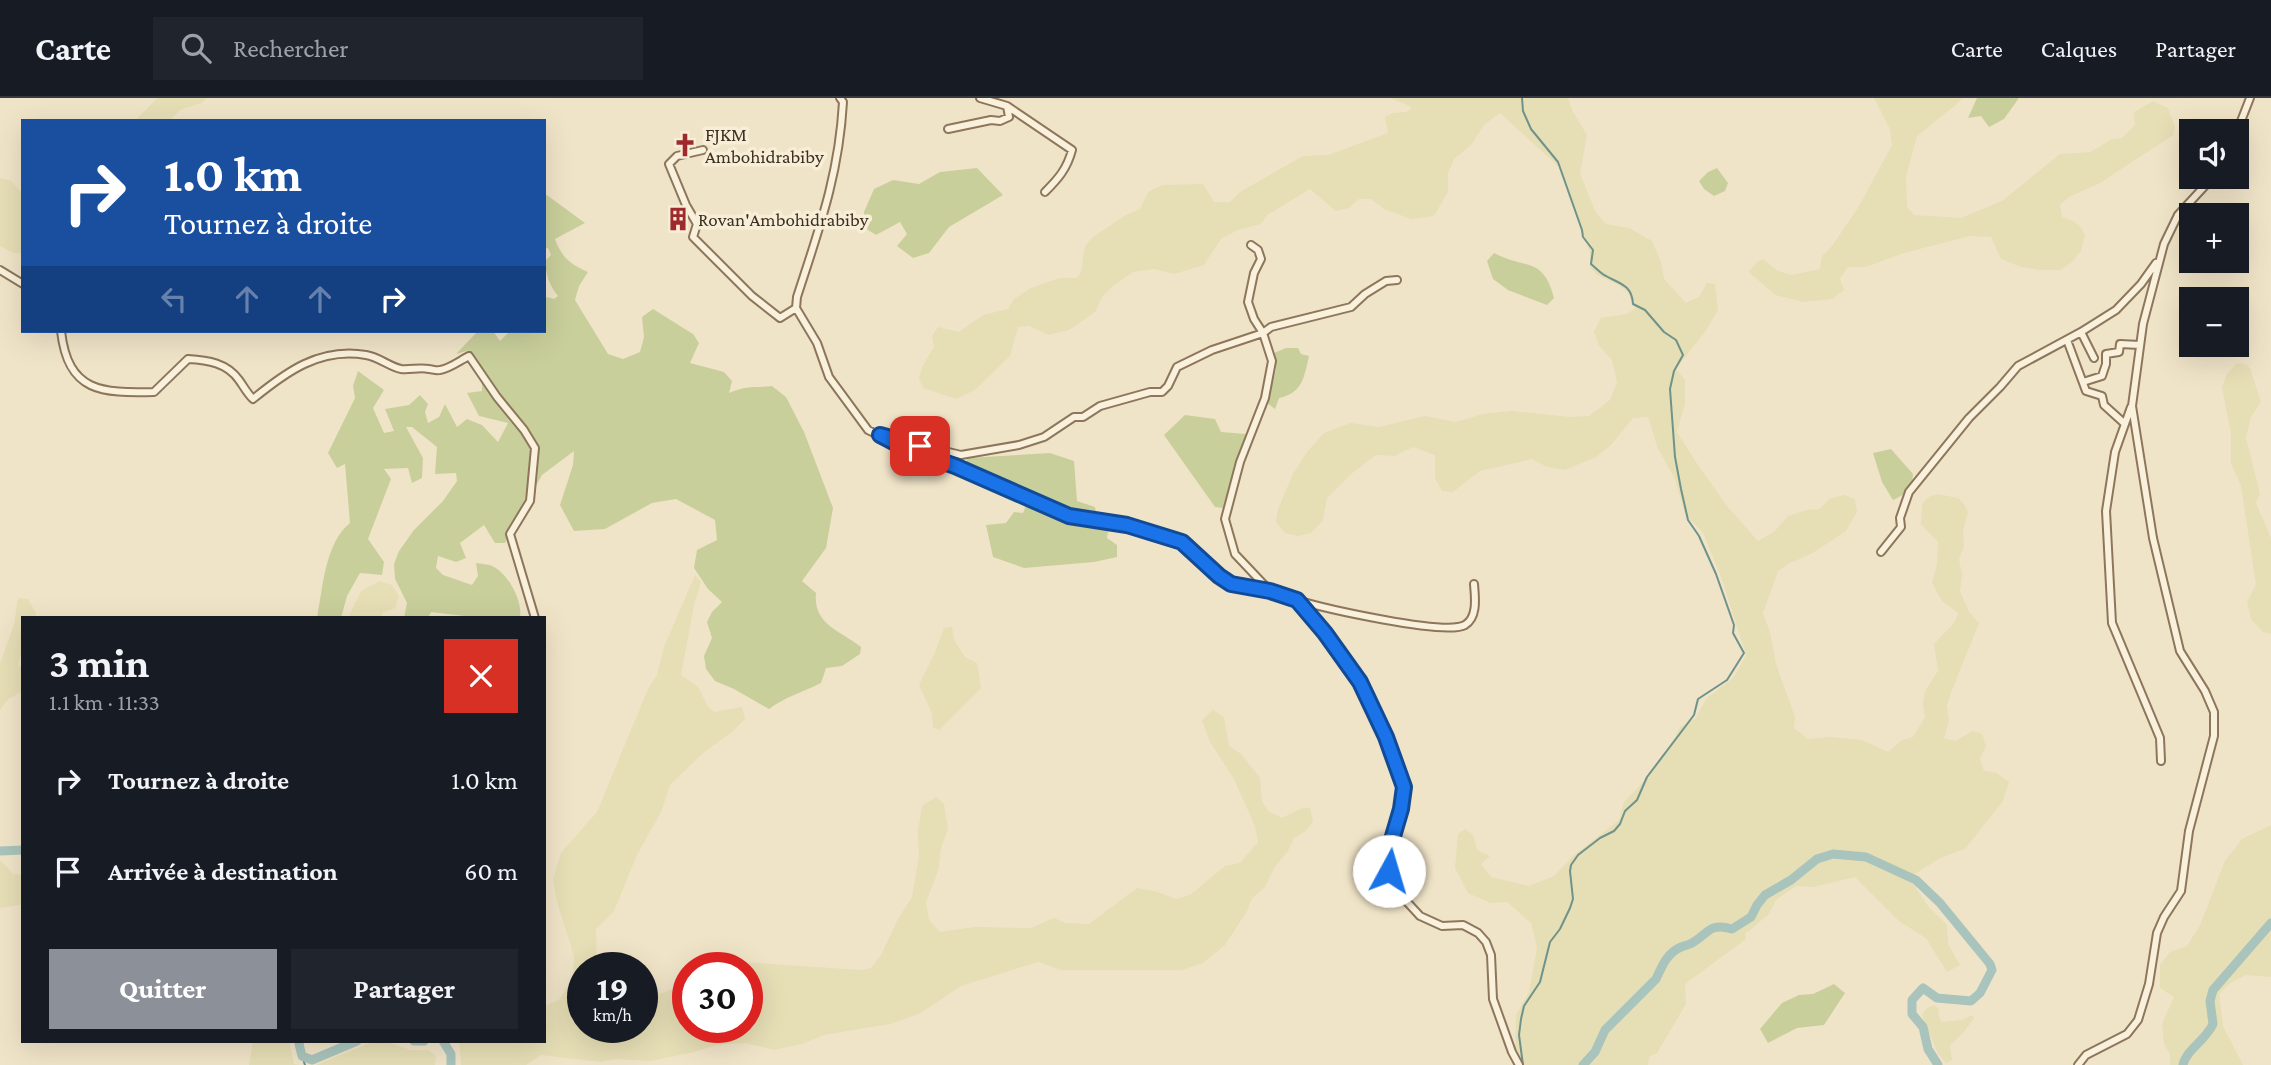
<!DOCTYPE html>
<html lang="fr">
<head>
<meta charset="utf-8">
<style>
  :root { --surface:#171b24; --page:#20242c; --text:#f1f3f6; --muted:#9ea1a6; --line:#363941; --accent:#8c9099 }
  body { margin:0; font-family:"Crimson Pro",serif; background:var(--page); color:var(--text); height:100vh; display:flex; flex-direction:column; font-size:26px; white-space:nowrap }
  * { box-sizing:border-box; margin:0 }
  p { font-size:23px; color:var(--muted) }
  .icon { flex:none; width:38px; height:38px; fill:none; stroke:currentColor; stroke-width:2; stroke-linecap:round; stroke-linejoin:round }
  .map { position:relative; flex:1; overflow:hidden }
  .drawer { position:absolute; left:21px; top:518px; width:525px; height:427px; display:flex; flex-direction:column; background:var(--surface); border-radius:0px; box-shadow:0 7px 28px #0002 }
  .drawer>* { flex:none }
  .guide { position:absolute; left:21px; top:21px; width:525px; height:214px; border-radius:0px; box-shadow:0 7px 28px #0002; background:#1a4fa0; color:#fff; overflow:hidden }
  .tools { position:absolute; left:2179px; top:21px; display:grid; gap:14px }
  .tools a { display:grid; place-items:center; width:70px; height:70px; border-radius:0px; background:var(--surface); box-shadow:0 7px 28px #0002; font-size:35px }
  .speed { position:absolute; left:567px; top:854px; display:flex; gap:14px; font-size:35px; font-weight:700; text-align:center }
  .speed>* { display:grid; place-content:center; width:91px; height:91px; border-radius:50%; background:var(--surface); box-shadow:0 7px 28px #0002; line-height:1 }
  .speed small { font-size:18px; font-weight:400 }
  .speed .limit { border:10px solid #d22; background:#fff; color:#111 }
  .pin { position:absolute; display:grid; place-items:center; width:60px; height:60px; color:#fff; margin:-30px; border-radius:14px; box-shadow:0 4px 10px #0006 }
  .me { position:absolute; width:77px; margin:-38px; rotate:6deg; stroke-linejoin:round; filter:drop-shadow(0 0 5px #0008) }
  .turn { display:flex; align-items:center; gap:24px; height:147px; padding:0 28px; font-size:32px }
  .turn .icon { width:91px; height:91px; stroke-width:2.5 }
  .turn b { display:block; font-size:49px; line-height:60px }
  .lanes { display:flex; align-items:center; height:66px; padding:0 28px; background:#0003; justify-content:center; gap:35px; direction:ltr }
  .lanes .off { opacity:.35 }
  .round { display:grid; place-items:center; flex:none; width:74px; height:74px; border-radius:0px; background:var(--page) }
  .head { display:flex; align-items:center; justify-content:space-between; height:119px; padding:0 28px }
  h1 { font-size:42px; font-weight:700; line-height:52px }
  .primary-button { display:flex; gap:14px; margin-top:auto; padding:14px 28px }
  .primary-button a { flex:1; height:80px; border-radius:0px; background:var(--accent); color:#fff; font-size:28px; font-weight:700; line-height:80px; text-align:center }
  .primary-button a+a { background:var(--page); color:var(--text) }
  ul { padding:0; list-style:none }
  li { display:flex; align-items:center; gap:21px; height:91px; padding:0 28px }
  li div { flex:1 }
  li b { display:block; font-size:26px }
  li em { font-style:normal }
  header { display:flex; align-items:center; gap:42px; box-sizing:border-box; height:98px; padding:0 35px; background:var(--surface); border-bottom:2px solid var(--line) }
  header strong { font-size:33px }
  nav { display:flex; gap:38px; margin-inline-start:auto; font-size:24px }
  .search { width:490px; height:63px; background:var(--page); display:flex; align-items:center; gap:18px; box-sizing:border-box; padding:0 24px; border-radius:0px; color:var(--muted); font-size:26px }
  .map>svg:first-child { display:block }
  .farmland { fill:#e6deb5 }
  .green { fill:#c9cf9b }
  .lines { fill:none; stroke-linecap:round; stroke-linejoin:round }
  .stream { stroke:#6f938a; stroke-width:2 }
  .river { stroke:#a9c4bc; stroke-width:9 }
  .minor-casing { stroke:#8d765c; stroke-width:10 }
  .minor { stroke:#faf1dc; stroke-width:6 }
  .route-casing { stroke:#114b97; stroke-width:18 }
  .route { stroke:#1a73e8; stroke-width:12 }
  .labels { text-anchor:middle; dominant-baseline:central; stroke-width:7; stroke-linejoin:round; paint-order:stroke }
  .poi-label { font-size:19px; fill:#3d2e20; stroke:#f7eed8; text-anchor:start }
</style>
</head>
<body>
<header>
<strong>Carte</strong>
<div class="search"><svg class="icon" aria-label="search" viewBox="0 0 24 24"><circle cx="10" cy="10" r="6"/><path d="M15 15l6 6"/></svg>Rechercher</div>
<nav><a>Carte</a><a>Calques</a><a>Partager</a></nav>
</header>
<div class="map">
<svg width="2271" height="967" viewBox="0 0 2271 967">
  <rect width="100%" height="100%" fill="#f0e4c8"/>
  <path class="farmland" d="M157 0H207L202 5 180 12 169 23H135Z
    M1390 0H1568L1572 12 1587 37 1580 76 1596 115 1606 126 1629 130 1652 143 1661 164 1664 181 1686 205 1699 199 1707 185 1715 186 1718 212 1707 231 1676 271 1685 282V306L1677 334 1696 364 1727 408 1758 443 1774 434 1788 418 1807 412 1820 411 1829 401 1844 397 1855 401 1857 414 1846 433 1811 456 1788 466 1778 473 1763 515 1770 534 1776 566 1795 619 1794 630 1808 641 1830 639 1862 642 1888 654 1902 642 1913 639 1925 619 1923 606 1925 593 1938 573 1934 546 1955 524 1958 515 1942 503 1932 485 1937 466 1938 444 1921 426 1922 406 1929 399 1937 396 1958 400 1964 406 1968 414 1963 432 1964 448 1959 461 1962 477 1960 493 1969 514 1979 525 1952 592 1947 607 1949 623 1944 640 1955 643 1973 633 1982 636 1986 648 1980 661 1984 673 1997 675 2009 684 2003 703 1965 751 1940 760 1915 776 1916 790 1928 808 1947 827 1948 846 1960 867 1947 874 1926 840 1899 823 1855 779 1814 789 1796 788 1776 802 1769 816 1745 836 1746 841 1685 886 1686 906 1657 955 1649 959 1648 967H1523L1515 955 1516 917 1529 894 1537 850 1531 825 1507 804 1491 805 1468 795 1455 770 1458 736 1465 731 1473 737 1477 752 1490 758 1481 766 1491 779 1529 788 1554 778 1573 758 1619 722 1624 704 1638 690 1672 645 1680 629 1695 621 1707 600 1734 579 1746 557 1720 476 1703 435 1685 416 1675 381 1658 351 1648 319 1633 320 1611 347 1596 359 1565 372 1547 369 1532 361 1480 373 1453 394 1442 393 1435 380V357L1413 349 1395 358 1376 357 1351 376 1327 400 1323 422 1311 435 1298 438 1285 435 1276 424 1278 411 1293 376 1307 354 1324 335 1351 325 1379 329 1425 318 1456 324 1483 316 1511 313 1570 319 1589 318 1610 302 1617 284 1612 262 1599 248 1594 234 1601 220 1626 216 1635 211 1628 195 1619 187 1597 177 1590 169V155L1559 69 1500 15 1484 27 1471 47 1454 61 1448 75V94L1434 118 1411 121 1384 111 1371 101H1359L1349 110 1336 113 1310 91 1267 117 1261 126 1238 132 1221 141 1204 167 1174 176 1154 171 1133 174 1114 187 1102 199 1095 214 1069 232 1049 237 1029 228 1018 229 1010 258 975 292 956 301 923 290 919 280 923 267 934 249 932 238 938 229 959 234 983 217 1008 211 1014 201 1031 190 1060 180H1077L1081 174 1085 148 1093 139 1126 117 1140 111 1148 94 1163 87 1203 86 1214 104H1230L1240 94 1303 58 1328 57 1388 35 1385 19 1393 15 1407 14 1412 9Z
    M1874 0H1962L1957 6 1917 38 1906 78 1907 109 1914 117 1961 120 2002 103 2060 56 2090 54 2112 41 2122 40 2135 27 2134 14 2153 3 2168 10 2175 29 2173 37 2100 85 2069 99 2060 107 2062 119 2073 123 2080 128 2085 137 2081 153 2072 164 2061 172H2040L2021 169 2001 161 1991 139 1970 138 1904 155 1866 169H1848L1840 181 1844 192 1832 201 1803 204 1775 197 1749 174 1756 165 1763 161 1778 173 1792 177 1820 171 1822 158 1832 148 1858 110 1892 47 1890 31Z
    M0 80 11 83 23 96V155H13L0 148Z
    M2237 265 2245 266 2250 270 2261 304 2251 319 2246 340 2260 396 2256 405 2271 440V536L2263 534 2251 521 2247 504 2256 486 2241 388 2231 365V336L2222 289 2227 276Z
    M695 477 701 484 694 507 681 577 698 589 707 607 714 614 742 609 745 621 732 634 704 654 670 687 661 714 637 757 614 813 596 831 597 870H583V929H642V902L679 889 688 882V929H747V870H702L711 862 862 872 871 870 881 857 898 821 912 799 919 759 918 733 922 708 936 699 944 706 948 731 941 750 938 773 926 804 929 822 940 834 975 829 1031 830 1054 820 1066 825 1089 826 1137 790 1155 793 1176 801 1190 797 1225 768 1240 765 1258 744 1255 728 1233 679 1210 644 1202 622 1213 612 1224 619 1229 648 1241 656 1260 680 1262 703 1268 713 1282 720 1302 710H1310L1313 724 1306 733 1294 740 1288 753 1274 770 1265 789 1252 800 1247 813 1225 847 1203 865 1182 872H1061L1038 864 961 888 921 915 890 926 824 937 802 946 774 952 745 945 717 947 690 955 650 963 616 961 601 964 541 957 526 967H461L459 943H544V908L559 902 573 881 574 858 556 800 553 781 561 755 597 714 648 591 657 577 664 549Z
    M380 483 392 487 399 498 395 510 382 515V520H348L361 493Z
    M18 500 28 501 36 515 35 520H23V546L18 568 23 569V593L8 601 0 612V566L14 526Z
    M952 529 954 542 965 559 977 565 981 590 939 632 933 629 932 615 919 587 934 557 944 530Z
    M2271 727V879L2246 877 2229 886 2219 896 2223 928 2243 967H2170V957L2164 945 2162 926 2174 899 2160 890V867L2170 854 2187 848 2200 827 2225 763 2242 741Z
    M0 762 13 776 23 777V805L20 807 0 810Z
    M1934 907 1939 911 1938 917 1942 924 1962 922 1972 917 1974 920 1963 935 1950 947 1952 962 1946 965 1938 956 1923 920 1922 916 1927 910Z
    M253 943H292L290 948 294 966 299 967H249Z
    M370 945H391L410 952H429L436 958 435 967H316Z"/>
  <path class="green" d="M1977 0H2019L2004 21 1989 29 1981 18 1968 20Z
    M977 70 1003 97 949 129 929 155 913 160 897 148 907 136 900 124 876 137 865 130 864 114 874 91 893 82 919 86 940 74Z
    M1717 70 1728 85 1725 93 1714 98 1704 91 1699 83 1708 74Z
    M544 95 585 125 555 141C562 160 570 166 588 174L579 188 575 202 608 256 623 261 640 254 644 239 642 219 653 211 693 236 699 245 690 265 724 274 732 283 729 295C746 287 755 290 772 288L786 299 804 334 833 410 826 450 802 483 816 495C813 526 839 532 861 549L860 556 842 568 826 570 821 585C803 594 785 599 769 611L734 591 715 583 706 571 704 558 712 540 707 524 712 514 722 504 708 491 694 470 697 452 717 442 715 422 676 401 652 405 605 431 574 433 560 407 573 367 574 353 542 377 505 445H495L484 427 460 445 466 460 456 464 438 458 436 470 443 477 472 487 478 478 476 465C481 466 488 466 492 468 508 475 523 503 520 520H481L431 514 428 520H404L407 505 395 481 394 466 399 453 414 432 443 403 457 383 456 375 435 376 437 349 412 329H406L423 360 422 380 412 385 408 370 384 371 391 381 368 441 384 464 382 477 360 475 347 498 341 520H317C323 489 325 445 350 425L345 366 337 370 328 355 355 300 353 288 358 273 384 292 373 310 384 335 394 333 385 311 409 307 420 297 428 306 425 314 428 325 439 319 445 306 457 329 467 321 482 327 498 344 508 325 479 318 467 295 482 293V271L470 252 456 256 478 233H493L500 243 510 233H544V202L547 199 554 201 558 198C549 187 546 177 545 163L551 157 548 150 544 151Z
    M1494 155C1526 172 1543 158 1554 200L1547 207 1508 192 1493 181 1487 163Z
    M1286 250H1298L1301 256 1309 258C1304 279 1303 295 1279 300L1275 311 1267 305 1276 272 1274 255Z
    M1185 317 1215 321 1221 334 1246 336 1223 410 1215 409 1164 337Z
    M1891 351 1913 376C1913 390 1905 397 1893 402L1882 384 1873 355Z
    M1050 355 1074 363 1077 403 1095 409 1097 420 1116 431 1108 434 1107 440 1117 447V459L1094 464 1024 470 993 459 986 427 1006 425 1014 414 1023 415 1026 407 966 366 967 360Z
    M1834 886 1845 895 1824 927 1797 930 1768 945 1760 931 1782 905 1799 897 1813 896Z"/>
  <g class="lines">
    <path class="stream" d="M1522 0 1523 13 1531 31 1558 64 1582 132 1583 139 1593 152 1591 166C1596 170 1600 175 1606 178 1620 186 1632 187 1633 206L1645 212 1664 234 1676 242 1683 257 1674 273 1670 291 1675 359 1681 391 1688 422 1699 438 1716 476 1734 527 1733 535 1744 555 1727 582 1698 601 1694 617 1647 679 1637 702 1625 713 1620 726 1614 733 1600 740 1578 757 1571 767 1570 773 1573 801 1570 810 1560 831 1550 844 1540 884 1524 908 1521 921 1519 937 1523 967
      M302 958 305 967"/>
    <path class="river" d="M0 753 23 752
      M300 943 299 946 302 958 312 962 357 943
      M414 943H424
      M443 943 451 956V967
      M1583 967 1595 954 1605 932 1656 881C1662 868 1667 855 1681 849 1684 848 1688 847 1692 845 1708 836 1709 824 1732 831L1751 819 1757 807 1765 797 1791 782 1817 761 1833 756 1866 759 1916 782 1940 805 1990 866 1992 872 1980 895 1971 903 1937 900 1923 890 1912 902V916L1923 929 1928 951 1938 967
      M2183 967C2186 952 2206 942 2213 926L2210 903 2213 892 2271 825"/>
    <g class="minor-casing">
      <path id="minor" d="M840 0 843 4C839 77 819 131 797 199L796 210 817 245 829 279 868 332 907 351 955 368 1069 418 1127 427 1182 444 1219 478 1231 486 1271 493 1297 502 1325 535 1360 584 1386 639 1403 689 1401 711 1389 752V773L1397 793 1420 818 1442 828 1463 827 1478 835 1486 844 1491 857 1493 901 1512 954 1519 967
        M1007 8 1072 52C1067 71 1058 81 1045 94
        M948 31 991 22 1000 23 1009 19 1007 8 980 0
        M2236 36 2250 0
        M703 52 677 58 669 66 686 107 697 126 693 139 752 198 780 220 796 210
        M1251 147 1258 152 1261 161 1254 175 1248 204 1254 221 1263 235 1272 263 1265 300 1240 364 1225 421 1235 456 1270 493
        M0 172 23 186
        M61 233C68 295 102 295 154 294L188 261C208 262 227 265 239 282 244 289 247 295 253 301 286 274 320 249 366 257 379 259 390 269 401 271 410 272 420 269 429 271 432 271 436 273 440 272 449 271 461 262 469 258L497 299 524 332 535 350 530 403 510 436 535 520
        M2081 234 2094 260
        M2067 242 2086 293 2102 298 2104 307 2125 326
        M2083 284 2102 278 2106 266V256L2119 254 2120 246 2140 247
        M2131 309 2115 354 2106 413 2112 525 2160 640 2161 663
        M895 341 961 357 1019 347 1044 339 1074 319H1083L1100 308 1150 294H1162L1168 288 1177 269 1212 252 1263 235 1271 229 1351 209 1365 196 1386 183 1397 182
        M1881 454 1901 429 1900 420 1909 394 1969 320 2000 289 2018 268 2081 234 2116 212 2141 186 2156 165
        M1297 502C1323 510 1445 538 1465 527 1478 519 1475 499 1474 486
        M2078 967 2086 957 2127 936 2138 922 2149 886 2157 835 2164 819 2181 793 2189 733 2214 638V614L2205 593 2180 553 2153 440 2132 308 2143 226 2164 146 2178 117 2213 79"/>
    </g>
    <use href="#minor" class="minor"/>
  </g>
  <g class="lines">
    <g class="route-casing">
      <path id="route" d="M920 348 880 337 907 351 955 368 1069 418 1127 427 1182 444 1219 478 1231 486 1270 493 1297 502 1325 535 1360 584 1386 639 1404 689 1401 711 1389 752V773"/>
    </g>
    <use href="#route" class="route"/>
  </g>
  <defs>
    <g id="church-bare" transform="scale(1.89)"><path d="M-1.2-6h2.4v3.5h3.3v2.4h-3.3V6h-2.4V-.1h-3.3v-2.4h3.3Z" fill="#9e2a2b" stroke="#f7eed8" stroke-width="2.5" paint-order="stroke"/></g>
    <g id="building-bare" transform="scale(1.89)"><path d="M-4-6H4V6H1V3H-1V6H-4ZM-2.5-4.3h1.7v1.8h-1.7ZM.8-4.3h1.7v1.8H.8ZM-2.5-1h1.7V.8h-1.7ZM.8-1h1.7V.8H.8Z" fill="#9e2a2b" stroke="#f7eed8" stroke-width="2.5" paint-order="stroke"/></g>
  </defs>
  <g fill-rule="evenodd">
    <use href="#church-bare" x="685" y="47"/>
    <use href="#building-bare" x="678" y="121"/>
  </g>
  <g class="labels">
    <g class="poi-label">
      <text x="705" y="36">FJKM<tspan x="705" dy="22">Ambohidrabiby</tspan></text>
      <text x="698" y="121">Rovan'Ambohidrabiby</text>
    </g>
  </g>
</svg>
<div class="tools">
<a><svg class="icon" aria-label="sound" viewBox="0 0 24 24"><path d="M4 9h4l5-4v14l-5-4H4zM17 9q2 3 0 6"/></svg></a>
<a>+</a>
<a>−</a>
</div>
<div class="speed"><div>19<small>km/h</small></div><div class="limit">30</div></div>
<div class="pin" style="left:920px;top:348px;background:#d93025"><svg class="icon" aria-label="arrive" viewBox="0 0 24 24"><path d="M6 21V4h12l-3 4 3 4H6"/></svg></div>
<svg class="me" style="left:1389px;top:773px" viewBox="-20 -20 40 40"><circle r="19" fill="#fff"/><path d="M0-13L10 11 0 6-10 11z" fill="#1a73e8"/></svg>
<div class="guide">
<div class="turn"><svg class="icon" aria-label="right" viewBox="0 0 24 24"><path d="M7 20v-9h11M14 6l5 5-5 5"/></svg><div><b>1.0 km</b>Tournez à droite</div></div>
<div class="lanes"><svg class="icon off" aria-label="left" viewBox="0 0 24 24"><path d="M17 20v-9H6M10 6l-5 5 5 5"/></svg><svg class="icon off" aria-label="ahead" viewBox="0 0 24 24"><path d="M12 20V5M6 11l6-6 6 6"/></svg><svg class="icon off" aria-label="ahead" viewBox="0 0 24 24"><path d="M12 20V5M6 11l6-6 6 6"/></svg><svg class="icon" aria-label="right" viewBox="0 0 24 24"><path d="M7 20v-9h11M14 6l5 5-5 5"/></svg></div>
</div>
<section class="drawer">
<div class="head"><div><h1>3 min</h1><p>1.1 km · 11:33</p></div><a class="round" style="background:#d93025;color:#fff"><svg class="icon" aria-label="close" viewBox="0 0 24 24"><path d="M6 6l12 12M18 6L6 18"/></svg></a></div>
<ul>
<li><svg class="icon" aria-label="right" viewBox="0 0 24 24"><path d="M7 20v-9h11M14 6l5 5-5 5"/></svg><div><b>Tournez à droite</b></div><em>1.0 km</em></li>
<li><svg class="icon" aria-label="arrive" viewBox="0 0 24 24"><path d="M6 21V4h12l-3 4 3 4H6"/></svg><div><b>Arrivée à destination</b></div><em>60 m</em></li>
</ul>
<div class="primary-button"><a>Quitter</a><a>Partager</a></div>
</section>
</div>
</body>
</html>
